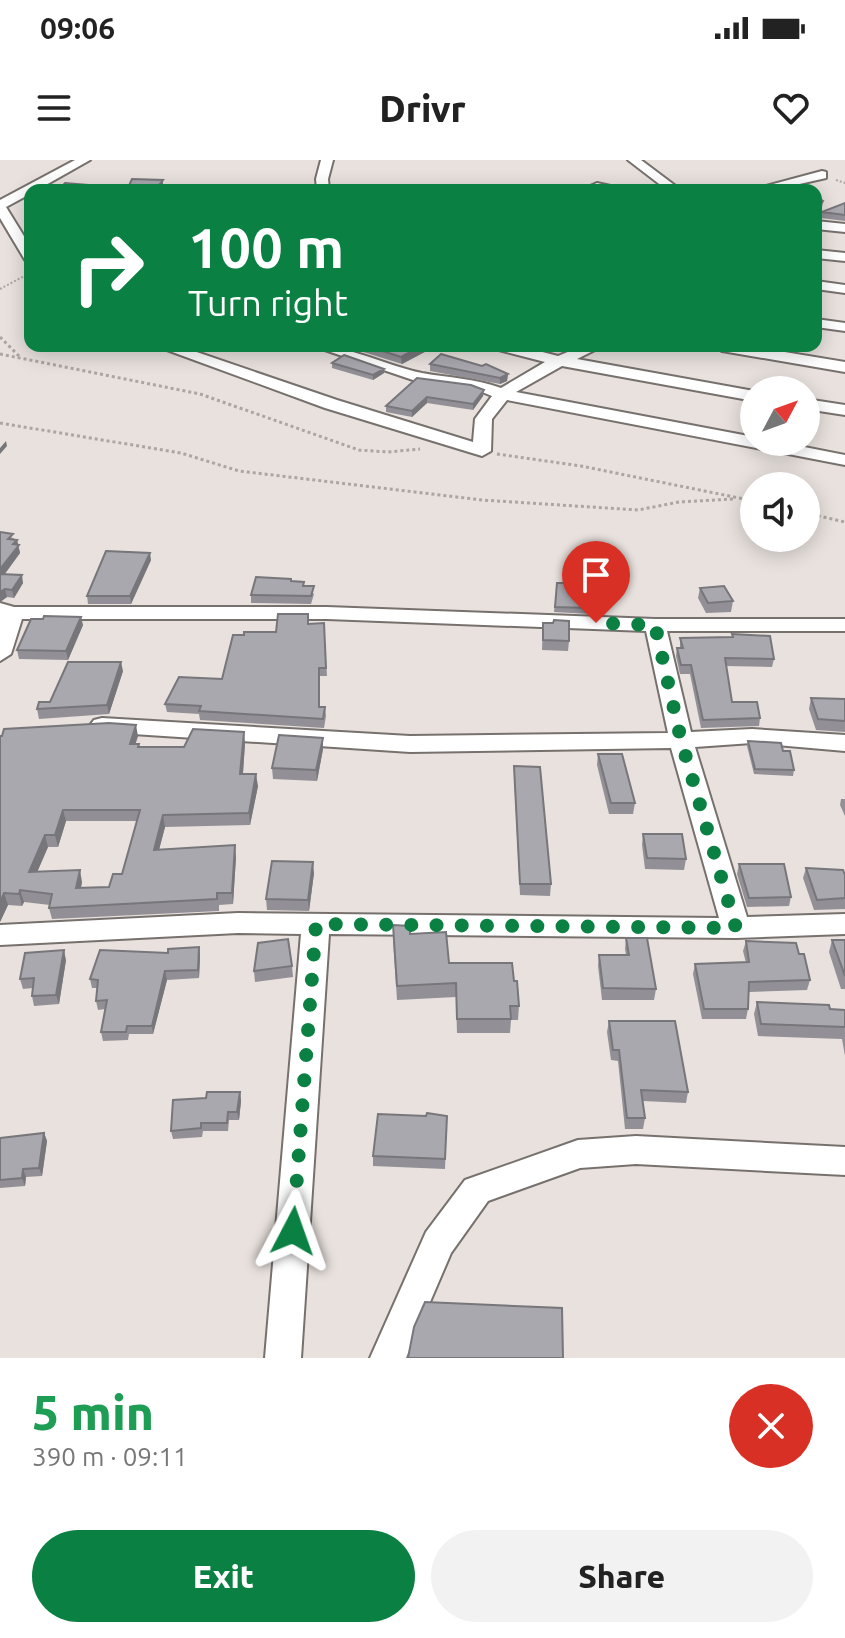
<!DOCTYPE html>
<html lang="en">
<head>
<meta charset="utf-8">
<style>
  :root { --surface:#fff; --page:#f2f2f2; --text:#222; --muted:#767676; --accent:#0b8043 }
  body { margin:0; font-family:Ubuntu,sans-serif; background:var(--page); color:var(--text); height:100vh; display:flex; flex-direction:column; font-size:30px; white-space:nowrap }
  * { box-sizing:border-box; margin:0 }
  p { font-size:26px; color:var(--muted) }
  .icon { flex:none; width:44px; height:44px; fill:none; stroke:currentColor; stroke-width:2; stroke-linecap:round; stroke-linejoin:round }
  .map { position:relative; height:1198px; overflow:hidden }
  .drawer { display:flex; flex-direction:column; background:var(--surface); flex:1 }
  .drawer>* { flex:none }
  .guide { position:absolute; left:24px; top:24px; width:798px; height:168px; border-radius:16px; box-shadow:0 4px 20px #0003; background:#0b8043; color:#fff; overflow:hidden }
  .needle { width:52px; rotate:49deg }
  .buttons { position:absolute; left:740px; top:216px; display:grid; gap:16px }
  .buttons a { display:grid; place-items:center; width:80px; height:80px; border-radius:50%; background:var(--surface); box-shadow:0 4px 20px #0003; font-size:40px }
  .pin { position:absolute; display:grid; place-items:center; width:68px; height:68px; color:#fff; margin:-82px -34px; border-radius:50% 50% 50% 0; rotate:-45deg; box-shadow:0 0 8px #0007 }
  .pin .icon { rotate:45deg }
  .me { position:absolute; width:88px; margin:-44px; rotate:4deg; stroke-linejoin:round; filter:drop-shadow(0 0 6px #0008) }
  .turn { display:flex; align-items:center; gap:28px; height:168px; padding:0 32px; font-size:36px }
  .turn .icon { width:104px; height:104px; stroke-width:2.5 }
  .turn b { display:block; font-size:56px; line-height:68px }
  .round { display:grid; place-items:center; flex:none; width:84px; height:84px; border-radius:42px; background:var(--page) }
  .head { display:flex; align-items:center; justify-content:space-between; height:136px; padding:0 32px }
  h1 { font-size:48px; font-weight:800; line-height:60px; color:#1e9e55 }
  .action { display:flex; gap:16px; margin-top:auto; padding:16px 32px }
  .action a { flex:1; height:92px; border-radius:48px; background:var(--accent); color:#fff; font-size:32px; font-weight:800; line-height:92px; text-align:center }
  .action a+a { background:var(--page); color:var(--text) }
  .status { display:flex; justify-content:space-between; align-items:center; height:56px; padding:0 40px; background:var(--surface); direction:ltr }
  .status svg { height:22px; fill:currentColor }
  header { display:flex; justify-content:space-between; align-items:center; height:104px; padding:0 32px; background:var(--surface); font-size:36px; font-weight:800 }
  .map>svg:first-child { display:block }
  .lines { fill:none; stroke-linecap:round; stroke-linejoin:round }
  .minor-casing { stroke:#77716e; stroke-width:4 }
  .path-far1 { stroke:#aba6a2; stroke-width:2; stroke-dasharray:2 2; stroke-linecap:butt }
  .path { stroke:#aba6a2; stroke-width:3; stroke-dasharray:3 3; stroke-linecap:butt }
  .minor { fill:#fff; fill-rule:evenodd }
  .wall { fill:#929096; fill-rule:evenodd }
  .shaded-wall { fill:#77767a }
  .building { fill:#aaa8af; stroke:#77767a; stroke-width:2; fill-rule:evenodd }
  .route { stroke:#0b8043; stroke-width:14; stroke-dasharray:0 25.2 }
</style>
</head>
<body>
<div class="status"><b>09:06</b><svg viewBox="0 0 49 12"><path d="M0 12V9h3v3zM5 12V6h3v6zM10 12V3h3v9zM15 12V0h3v12zM26 1h20v11H26zM47 4h2v5h-2z"/></svg></div>
<header><svg class="icon" aria-label="menu" viewBox="0 0 24 24"><path d="M4 6h16M4 12h16M4 18h16"/></svg>Drivr<svg class="icon" aria-label="heart" viewBox="0 0 24 24"><path d="M12 20l-8-8c-3-5 5-10 8-4 3-6 11-1 8 4z"/></svg></header>
<div class="map">
<svg width="845" height="1198" viewBox="0 0 845 1198">
  <rect width="100%" height="100%" fill="#e8e1dd"/>
  <g class="lines">
    <g class="minor-casing">
      <path id="minor" d="M75 0H90L37 30H30V34L6 47 30 86V101L25 100 0 58V40Z
        M321 0H333L328 19 329 30H317L316 19Z
        M628 0H641L681 30H667Z
        M822 11 826 12V18L773 30H751Z
        M597 23 615 27 617 30H581Z
        M816 61 845 64V72L816 69Z
        M816 90 845 93V101L816 98Z
        M816 121 845 125V133L816 129Z
        M816 159 845 163V171L816 167Z
        M156 186H179L337 240 473 282 475 259 492 236 472 228 413 220 313 186C352 186 384 205 422 213 449 218 474 218 501 228L545 202 495 189 492 186H519L558 196 582 186H603L577 199 754 231V241L562 206 516 232 754 277V282H779L845 295V305L507 240 492 259 491 291 482 296 325 248Z
        M714 186H749L845 202V212L722 191Z
        M806 239 845 245V255L806 249Z
        M0 443 14 447H327L655 459H845V471H667L691 572 752 569 845 575V591L752 583 695 587 747 757 845 754V774L736 778 329 774 301 1198H265L301 774 238 773 0 785V765L238 753 719 758 671 588 410 592 102 572 94 570 90 565 94 560 102 558 410 576 668 573 646 471 327 459H22L11 494 0 501Z
        M636 976 845 987V1015L636 1004 580 1008 488 1041 451 1093 406 1198H370L426 1072 465 1020 578 980Z"/>
    </g>
    <path class="path-far1" d="M836 20 845 23
      M0 129 30 113"/>
    <path class="path" d="M0 177 21 198
      M0 194 200 234 359 290 388 292 420 289
      M0 263 181 293 239 311 482 340 638 350 679 342 733 339
      M497 294 581 306 754 341
      M806 353 845 362"/>
    <use href="#minor" class="minor"/>
  </g>
  <path class="wall" d="M845 43V61L821 58 822 52Z
    M344 186H436L402 204Z
    M332 203 384 209V213L373 220 332 208Z
    M430 204 508 214 507 221 500 224 430 211Z
    M417 218 483 236 473 250 427 243 412 257 386 252V246Z
    M0 372 17 380 20 393 5 414 23 423 14 438 7 437 0 442Z
    M151 400 131 444H88L87 436Z
    M291 421 304 426 314 434 311 444 251 443V435Z
    M557 423 584 426 590 448V454L554 452Z
    M700 428 733 441 731 452 706 453 698 438Z
    M324 463 327 516H319V547H325L326 556 324 568 200 560 199 554 167 552 165 544 222 519 244 475 276 472 309 464Z
    M543 463 569 481 568 491 542 490Z
    M83 465 68 500 19 499 17 490Z
    M732 474 774 499 772 507 726 506 732 542 760 558 759 566 701 568 690 514H680L676 496 677 488H680V478L732 477Z
    M123 511 109 554 39 559 37 549Z
    M811 538 845 539V572L816 570 809 549Z
    M0 576H138L135 584 140 587H184L245 583 243 614 258 626 250 665 165 667 159 690 236 697 233 744 219 745V751L52 759 49 748 50 745 24 742 22 746 8 745 0 762ZM66 661H137L122 714 109 727 81 728 82 722 37 712 48 687H58Z
    M323 578V589L317 621 273 619 272 608Z
    M748 581 783 591 794 610 793 616 754 614 747 586Z
    M598 594 635 643 633 654H609L597 605Z
    M514 606 551 724 550 736 520 735 514 617Z
    M841 639H845V656L840 645Z
    M643 674 686 699 684 710 645 709 642 685Z
    M739 704 791 737 789 746 747 747 737 714Z
    M806 708 845 715V749L814 750 803 718Z
    M314 713 309 751 267 750 266 739Z
    M410 774 449 803 514 821 519 846 518 860H511L510 873H457L456 837 397 840 393 779Z
    M626 778 656 829 654 840H602L598 806 599 795H626L625 789Z
    M832 780H845V829H841L829 792Z
    M746 781 799 794 810 820 807 830 749 832 748 849 746 859H702L693 814 695 804 746 803 743 791Z
    M199 787 200 796 199 818 167 820 153 874H129L128 880 103 881 101 872 105 849 98 850 96 841 97 828H92L90 819Z
    M66 800 59 844 34 846 32 836 33 828 23 829 20 819Z
    M292 806 293 817 255 822 254 811Z
    M757 842 845 850V896L842 879 758 876 754 854Z
    M609 861 688 932 686 943 643 941 645 958 643 969H625L618 901 611 900 607 872Z
    M240 932 241 941 239 960H229L228 971H203L202 977 173 979 171 971 206 938Z
    M426 956H447L445 1009 373 1006V996Z
    M44 973 47 981 42 1016 26 1017 25 1026 0 1028V978Z"/>
  <path class="shaded-wall" d="M163 20V24L158 30H155Z
    M823 41 822 47 816 55V51Z
    M422 186H436L402 204 401 197Z
    M384 209V213L373 220V215Z
    M508 214 507 221 500 224V218Z
    M484 230 483 236 473 250V244Z
    M427 237V243L412 257V251Z
    M6 281 7 286 0 294V288Z
    M17 380 20 393 0 420V409L13 384Z
    M150 393 151 400 131 444 130 436Z
    M22 415 23 423 14 438 12 430Z
    M5 429 7 437 0 442V432Z
    M81 457 83 465 68 500 66 491Z
    M121 502 123 511 109 554 107 545Z
    M136 565 138 576 132 595 130 584Z
    M244 572 245 583 242 626 240 614Z
    M323 578V589L317 621 316 610Z
    M256 614 258 626 250 665 249 653Z
    M63 650 66 661 58 687 55 675Z
    M163 655 165 667 156 701 154 690Z
    M45 675 48 687 32 724 29 712Z
    M235 685 236 697 233 744 232 733Z
    M313 702 314 713 309 751 308 740Z
    M80 710 82 722 78 740 76 728Z
    M20 730 24 742 22 746 19 734Z
    M4 733 8 745 0 762V743Z
    M199 787 200 796 199 818 198 810Z
    M64 790 66 800 59 844 56 835Z
    M165 811 167 820 153 874 152 866Z
    M240 932 241 941 239 960 237 952Z
    M44 973 47 981 42 1016 39 1008Z
    M23 1009 26 1017 25 1026 22 1018Z"/>
  <path class="building" d="M132 19 163 20 155 30H127Z
    M65 23 101 26 96 30H59Z
    M797 26 804 30H765Z
    M816 36 823 41 816 51Z
    M845 43V55L822 52Z
    M367 186H422L401 197Z
    M441 194 482 206 486 204 508 214 500 218 430 204Z
    M344 195 384 209 373 215 332 203Z
    M417 218 471 225 484 230 473 244 427 237 412 251 386 246Z
    M0 372 13 374 8 379 17 380 13 384 19 385 0 409Z
    M106 391 150 393 130 436H87Z
    M0 414 22 415 12 430 5 429 0 432Z
    M256 417 291 419V421L304 422 303 426H314L311 436 251 435Z
    M557 423H583L584 426H589L590 448 555 447Z
    M724 426 733 441 708 443 700 428Z
    M278 454H308V464L324 463 326 508H319V547H325L323 559 199 551 201 546 165 544 179 517 222 519 233 475H244V472H276Z
    M44 456 81 457 66 491 17 490 31 459H43Z
    M554 460 569 461V481L543 480V463H553Z
    M732 474 770 476 774 499 725 498 732 542H757L760 558 703 560 691 505H681L677 488H683L680 478 733 477Z
    M68 502H121L107 545 37 549 39 542H50Z
    M811 538 845 539V561L818 559Z
    M109 563 136 565 130 584H139L138 587H184L193 569 244 572 240 614H256L249 653 163 655 154 690 235 685 232 733H217V739L49 748 52 734 20 730 19 734 4 733 0 743V576H2L4 569ZM63 650H140L122 714H113L109 727 76 728 80 710 29 712 45 675H55Z
    M279 575 323 578 316 610 272 608Z
    M748 581 781 583 783 591H790L794 610 755 609Z
    M598 594H622L635 643H611Z
    M514 606 540 607 551 724H520Z
    M643 674H682L686 699 647 698Z
    M272 701 313 702 308 740 266 739Z
    M739 704H784L791 737 749 738Z
    M806 708 843 710 845 715V738L817 740Z
    M393 765 410 766V774L446 772 449 803H512L514 821H517L519 846H510L511 859H457L456 823 397 826Z
    M626 778H647L656 829 603 828 599 795H629Z
    M288 779 292 806 254 811 258 783Z
    M832 780H845V816Z
    M746 781 796 783 799 794H804L810 820 749 822 748 849H704L695 804 749 802Z
    M199 787 198 810 165 811 152 866H127L126 872H101L107 840 96 841 98 820 90 819 100 790 168 793V789Z
    M64 790 56 835 32 836 34 818 20 819 25 793Z
    M757 842 829 845 830 849 845 850V867L761 864Z
    M609 861H675L688 932 641 930 645 958H627L619 890H613Z
    M207 932H240L237 952H228L227 963H201V968L171 971 173 940 206 938Z
    M427 953 447 956 445 999 373 996 378 954 426 956Z
    M44 973 39 1008 23 1009 22 1018 0 1020V978Z
    M425 1142 562 1148 563 1198H408L414 1167Z"/>
  <g class="lines">
    <path class="route" d="M293 1071 316 764 736 768 681 580 655 465 596 463"/>
  </g>
</svg>
<div class="buttons">
<a><svg class="needle" viewBox="-14 -14 28 28"><path d="M0-13l5 13h-10z" fill="#e53935"/><path d="M0 13l5-13h-10z" fill="#767676"/></svg></a>
<a><svg class="icon" aria-label="sound" viewBox="0 0 24 24"><path d="M4 9h4l5-4v14l-5-4H4zM17 9q2 3 0 6"/></svg></a>
</div>
<div class="pin" style="left:596px;top:463px;background:#d93025"><svg class="icon" aria-label="arrive" viewBox="0 0 24 24"><path d="M6 21V4h12l-3 4 3 4H6"/></svg></div>
<svg class="me" style="left:293px;top:1071px" viewBox="-20 -20 40 40"><path d="M0-17L14 15 0 8-14 15z" fill="#0b8043" stroke="#fff" stroke-width="4"/></svg>
<div class="guide">
<div class="turn"><svg class="icon" aria-label="right" viewBox="0 0 24 24"><path d="M7 20v-9h11M14 6l5 5-5 5"/></svg><div><b>100 m</b>Turn right</div></div>
</div>
</div>
<section class="drawer">
<div class="head"><div><h1>5 min</h1><p>390 m · 09:11</p></div><a class="round" style="background:#d93025;color:#fff"><svg class="icon" aria-label="close" viewBox="0 0 24 24"><path d="M6 6l12 12M18 6L6 18"/></svg></a></div>
<div class="action"><a>Exit</a><a>Share</a></div>
</section>
</body>
</html>
